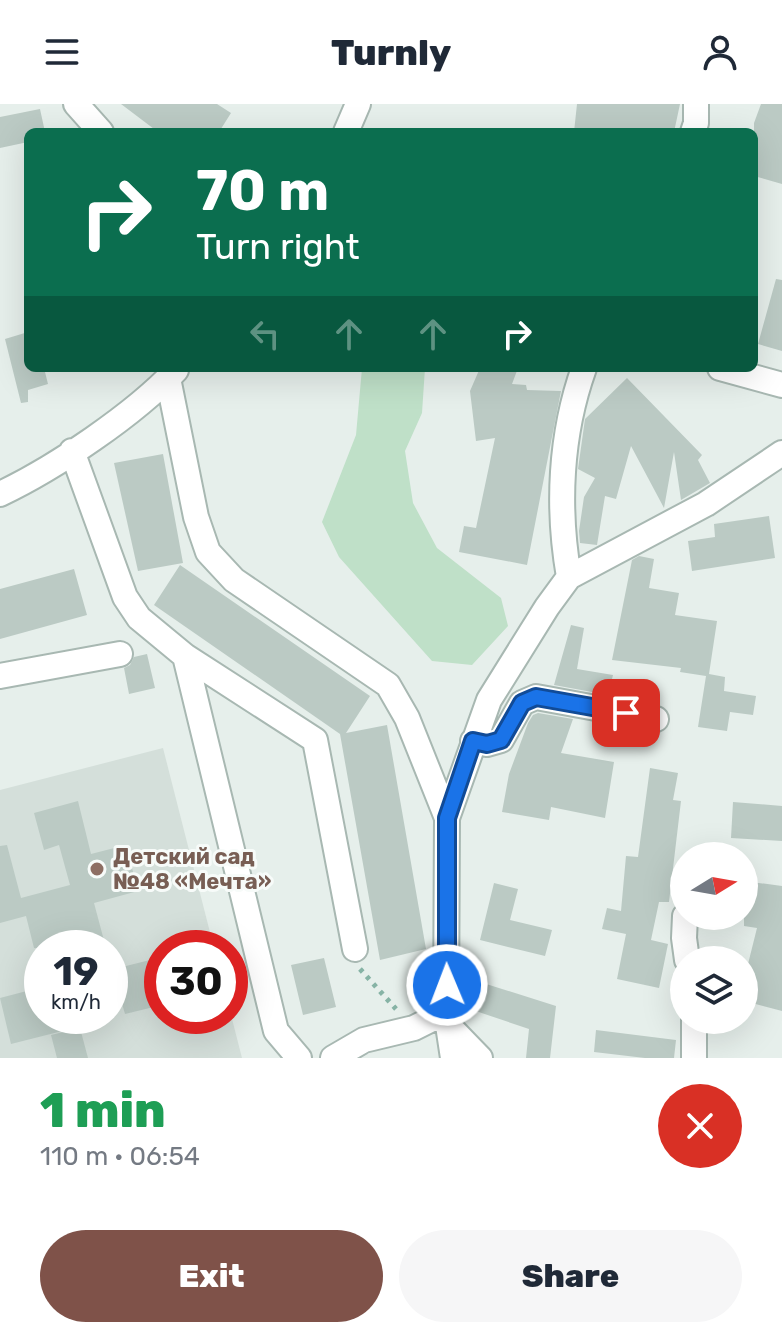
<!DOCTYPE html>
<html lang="en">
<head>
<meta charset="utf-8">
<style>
  :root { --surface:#fff; --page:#f6f6f7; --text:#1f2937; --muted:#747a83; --accent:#7f5249 }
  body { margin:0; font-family:Rubik,sans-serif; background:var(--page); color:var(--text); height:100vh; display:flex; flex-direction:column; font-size:30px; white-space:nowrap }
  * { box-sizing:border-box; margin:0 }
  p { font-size:26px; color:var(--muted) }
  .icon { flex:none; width:44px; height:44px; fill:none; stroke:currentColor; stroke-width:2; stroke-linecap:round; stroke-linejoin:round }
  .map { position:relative; height:954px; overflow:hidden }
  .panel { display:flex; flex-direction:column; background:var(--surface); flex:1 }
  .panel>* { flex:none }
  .top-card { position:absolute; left:24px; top:24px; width:734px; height:244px; border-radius:12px; box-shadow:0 8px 32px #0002; background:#0b6e4f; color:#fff; overflow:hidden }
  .needle { width:52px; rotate:79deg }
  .buttons { position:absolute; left:670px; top:738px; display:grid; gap:16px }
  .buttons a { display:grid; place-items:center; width:88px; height:88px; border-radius:50%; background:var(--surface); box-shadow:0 8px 32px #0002; font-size:40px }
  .speed { position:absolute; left:24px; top:826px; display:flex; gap:16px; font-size:40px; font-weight:700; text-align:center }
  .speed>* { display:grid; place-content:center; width:104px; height:104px; border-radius:50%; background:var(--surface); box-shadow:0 8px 32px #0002; line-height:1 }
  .speed small { font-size:20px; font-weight:400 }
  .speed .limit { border:12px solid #d22; background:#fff; color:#111 }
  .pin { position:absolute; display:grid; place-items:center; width:68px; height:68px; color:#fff; margin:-34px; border-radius:16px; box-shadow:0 4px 12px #0006 }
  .me { position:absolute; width:88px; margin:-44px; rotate:359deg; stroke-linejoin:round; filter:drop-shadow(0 0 6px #0008) }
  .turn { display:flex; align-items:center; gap:28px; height:168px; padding:0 40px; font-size:36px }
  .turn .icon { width:104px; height:104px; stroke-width:2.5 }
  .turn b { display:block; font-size:56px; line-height:68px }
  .lanes { display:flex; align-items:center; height:76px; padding:0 40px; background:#0003; justify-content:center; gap:40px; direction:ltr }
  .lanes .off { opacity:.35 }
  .round { display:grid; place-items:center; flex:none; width:84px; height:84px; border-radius:42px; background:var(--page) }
  .head { display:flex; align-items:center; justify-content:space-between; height:136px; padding:0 40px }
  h1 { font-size:48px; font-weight:800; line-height:60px; color:#1e9e55 }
  .cta { display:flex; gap:16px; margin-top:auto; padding:16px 40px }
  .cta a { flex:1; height:92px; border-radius:48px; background:var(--accent); color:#fff; font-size:32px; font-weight:800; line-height:92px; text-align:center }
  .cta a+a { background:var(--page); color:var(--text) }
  header { display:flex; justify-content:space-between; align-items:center; height:104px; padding:0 40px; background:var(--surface); font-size:36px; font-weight:800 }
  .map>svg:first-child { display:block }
  .built { fill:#d4dfda; fill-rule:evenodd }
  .green { fill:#bfe0c8 }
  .building { fill:#bbcac4 }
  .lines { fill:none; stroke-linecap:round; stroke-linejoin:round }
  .minor-casing { stroke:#a8b8b2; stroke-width:28 }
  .path { stroke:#86b3a5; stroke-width:5; stroke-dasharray:4 6; stroke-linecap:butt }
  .minor { stroke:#fff; stroke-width:24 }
  .route-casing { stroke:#114b97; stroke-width:20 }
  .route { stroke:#1a73e8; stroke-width:14 }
  .education-dot { fill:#8d6e63; stroke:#f7fbf9; stroke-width:3 }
  .labels { text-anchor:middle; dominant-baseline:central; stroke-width:6; stroke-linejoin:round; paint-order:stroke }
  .education-label { font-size:22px; font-weight:bold; fill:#785e54; stroke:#f7fbf9; text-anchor:start }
</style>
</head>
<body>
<header><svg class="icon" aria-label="menu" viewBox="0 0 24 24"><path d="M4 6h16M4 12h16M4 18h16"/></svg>Turnly<svg class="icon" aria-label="person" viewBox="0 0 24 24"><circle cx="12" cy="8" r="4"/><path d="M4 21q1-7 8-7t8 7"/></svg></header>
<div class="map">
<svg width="782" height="954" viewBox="0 0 782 954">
  <rect width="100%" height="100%" fill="#e6efeb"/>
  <path class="built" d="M163 644 214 844H162V912H230V907L242 954H0V686ZM42 844H110V912H42Z"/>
  <path class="green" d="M362 264H425L422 309 405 347 413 399 437 444 501 494 508 522 472 561 432 557 339 453 322 418 356 331Z"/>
  <path class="building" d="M121 0H217L231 9 219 28H158Z
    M577 0H680L674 28H574Z
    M761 0H782V80L754 72V19Z
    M40 5 45 28H28V38L0 44V13Z
    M776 175 782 176V247L758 240Z
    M28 228V264H44L48 280 28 286V298L21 299 5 235Z
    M480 264H518L512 280 526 281 527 286 561 287 527 461 459 448 464 422 476 424 495 334 476 337 470 287Z
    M627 274 702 351 698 356 710 379 681 396 674 348 664 404 631 342 616 395 605 392 597 441 580 439 579 427 584 393 595 374 578 365 585 315Z
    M163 350 183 459 138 467 114 359Z
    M769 412 775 454 692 467 688 437 715 433 714 420Z
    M639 452 654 455 649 484 679 489 675 511 717 517 709 570 725 573 724 587 756 592 753 611 730 608 727 627 698 623 706 572 680 568 681 564 612 556 632 456Z
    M180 461 370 592 346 629 387 621 426 845 380 856 340 630 154 501Z
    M74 465 87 511 0 535V485Z
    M571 521 584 524 577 565 613 571 608 591 554 581Z
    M147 550 155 584 129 590 124 564 130 561 134 553Z
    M538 609 573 615 561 649 614 658 605 714 551 703 549 716 502 708 509 670 528 619 533 611Z
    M650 664 678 669 673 696 681 697 669 798H659L651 836 668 840 659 884 617 875 626 830 602 825 607 804 621 807 626 752 638 753Z
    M78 697 91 750 126 741 138 787 94 799 106 844H34L26 812 0 819V742L7 741 21 794 70 781 59 741 44 746 34 709Z
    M733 698 782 702V737L731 734Z
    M744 777 782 782V907L744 897V876L757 824 744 822Z
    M494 779 518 785 510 816 552 826 545 852 480 836Z
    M162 853V901L125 910 118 886 110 888V866Z
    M324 854 336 903 303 911 291 861Z
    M464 873 556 902 550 954H526L529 925 461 902Z
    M42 883V912H93L94 919 11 940 0 894Z
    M80 924 88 954H57L51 931Z
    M596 926 676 936 674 954H645L594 948Z"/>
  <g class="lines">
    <g class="minor-casing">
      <path id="minor" d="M76 0 101 28
        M346 28 358 0
        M693 28 696 19V0
        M720 264 782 281
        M168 274 196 413 208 448 234 476 388 581 407 614 447 714
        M72 347 125 493 139 514 185 552 315 636 355 845
        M0 390C55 364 135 310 176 266
        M569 473C557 404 560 331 584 264
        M185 552 276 927 299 954
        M0 572 120 550
        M473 637 487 640 501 636 522 599 536 593 656 615
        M685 812 684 834 687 856
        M694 916V954
        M449 922 480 954
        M333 954 364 936 414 924 446 908
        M453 954 446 908 447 714 489 596 547 503 569 473 706 400 782 349"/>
    </g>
    <path class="path" d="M360 865 396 905"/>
    <use href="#minor" class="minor"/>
  </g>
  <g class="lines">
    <g class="route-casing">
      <path id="route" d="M447 881V714L473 637 487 640 501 636 522 599 536 593 626 609"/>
    </g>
    <use href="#route" class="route"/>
  </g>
  <circle class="education-dot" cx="97" cy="765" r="8"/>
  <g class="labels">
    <g class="education-label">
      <text x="113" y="752">Детский сад<tspan x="113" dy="25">№48 «Мечта»</tspan></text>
    </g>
  </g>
</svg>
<div class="buttons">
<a><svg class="needle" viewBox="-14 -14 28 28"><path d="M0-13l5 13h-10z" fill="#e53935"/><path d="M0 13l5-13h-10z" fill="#747a83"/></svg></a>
<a><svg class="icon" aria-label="layers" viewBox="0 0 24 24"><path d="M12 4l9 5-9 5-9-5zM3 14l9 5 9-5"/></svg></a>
</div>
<div class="speed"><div>19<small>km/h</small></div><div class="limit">30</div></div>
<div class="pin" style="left:626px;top:609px;background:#d93025"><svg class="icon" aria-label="arrive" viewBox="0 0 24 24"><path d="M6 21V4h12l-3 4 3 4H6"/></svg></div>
<svg class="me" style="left:447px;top:881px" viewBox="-20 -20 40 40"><circle r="17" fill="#1a73e8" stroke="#fff" stroke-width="3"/><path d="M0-11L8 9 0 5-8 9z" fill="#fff"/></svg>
<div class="top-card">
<div class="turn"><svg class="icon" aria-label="right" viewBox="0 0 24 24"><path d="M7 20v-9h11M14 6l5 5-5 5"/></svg><div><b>70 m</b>Turn right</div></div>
<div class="lanes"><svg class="icon off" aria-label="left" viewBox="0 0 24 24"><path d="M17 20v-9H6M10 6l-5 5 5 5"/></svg><svg class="icon off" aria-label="ahead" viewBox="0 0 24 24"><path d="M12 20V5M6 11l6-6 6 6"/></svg><svg class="icon off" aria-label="ahead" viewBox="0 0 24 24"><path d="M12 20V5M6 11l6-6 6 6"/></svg><svg class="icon" aria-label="right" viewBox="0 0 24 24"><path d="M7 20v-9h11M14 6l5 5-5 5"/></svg></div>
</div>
</div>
<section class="panel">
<div class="head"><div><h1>1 min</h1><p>110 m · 06:54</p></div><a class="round" style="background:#d93025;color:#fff"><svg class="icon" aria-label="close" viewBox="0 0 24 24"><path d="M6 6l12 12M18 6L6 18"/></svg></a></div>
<div class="cta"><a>Exit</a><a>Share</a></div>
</section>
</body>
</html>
